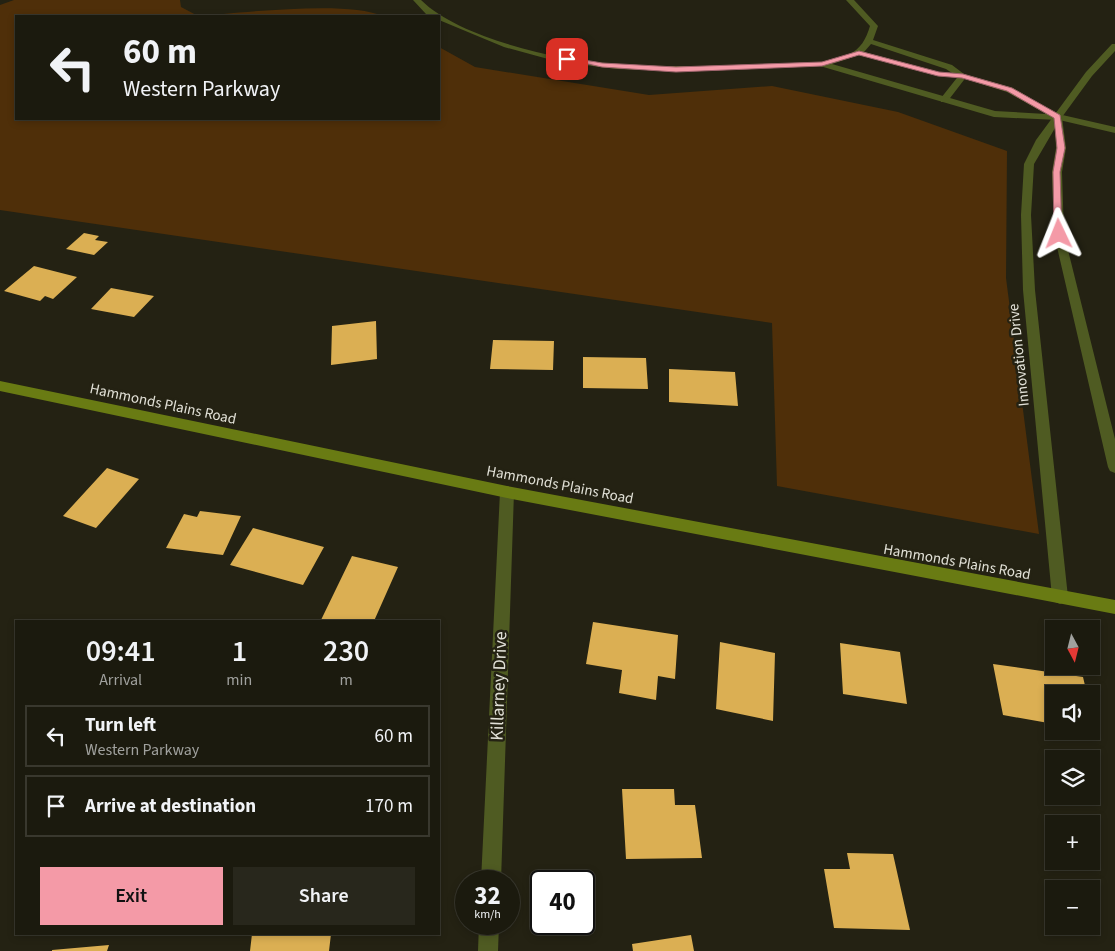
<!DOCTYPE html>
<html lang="en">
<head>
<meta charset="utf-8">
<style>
  :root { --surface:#1b1a0e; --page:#28271c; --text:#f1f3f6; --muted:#a0a19e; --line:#39382e; --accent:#f49aa7 }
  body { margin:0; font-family:"Source Sans 3",sans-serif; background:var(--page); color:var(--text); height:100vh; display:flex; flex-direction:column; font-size:19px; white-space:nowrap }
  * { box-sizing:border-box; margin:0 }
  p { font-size:16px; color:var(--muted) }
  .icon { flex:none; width:28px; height:28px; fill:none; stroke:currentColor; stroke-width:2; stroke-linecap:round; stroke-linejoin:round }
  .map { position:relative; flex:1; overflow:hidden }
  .sheet { position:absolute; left:15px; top:620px; width:425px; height:315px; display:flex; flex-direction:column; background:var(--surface); border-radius:0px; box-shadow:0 2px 8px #0003,0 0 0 1px var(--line) }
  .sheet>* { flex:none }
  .banner { position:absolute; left:15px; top:15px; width:425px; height:105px; border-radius:0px; box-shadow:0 2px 8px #0003,0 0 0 1px var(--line); background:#1b1a0e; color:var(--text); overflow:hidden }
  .needle { width:32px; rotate:173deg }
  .controls { position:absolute; left:1045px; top:620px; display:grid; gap:10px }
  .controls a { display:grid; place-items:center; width:55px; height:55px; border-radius:0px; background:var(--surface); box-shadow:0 2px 8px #0003,0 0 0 1px var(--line); font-size:25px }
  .speed { position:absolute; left:455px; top:870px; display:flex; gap:10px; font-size:25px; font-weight:700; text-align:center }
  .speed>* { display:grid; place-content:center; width:65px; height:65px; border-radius:50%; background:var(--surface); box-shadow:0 2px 8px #0003,0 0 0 1px var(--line); line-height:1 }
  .speed small { font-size:12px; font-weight:400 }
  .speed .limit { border:2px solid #111; border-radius:8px; background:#fff; color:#111 }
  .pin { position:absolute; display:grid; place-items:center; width:42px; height:42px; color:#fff; margin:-21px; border-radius:10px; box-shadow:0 2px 8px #0006 }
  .me { position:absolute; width:55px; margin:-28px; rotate:358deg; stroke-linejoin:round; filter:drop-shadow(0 0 4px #0008) }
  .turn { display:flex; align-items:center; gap:18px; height:105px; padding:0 25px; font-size:22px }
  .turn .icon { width:65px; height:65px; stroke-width:2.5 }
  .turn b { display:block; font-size:35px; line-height:42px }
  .eta { display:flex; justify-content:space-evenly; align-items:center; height:85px; text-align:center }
  .eta b { font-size:30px; font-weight:600; line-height:35px }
  .action { display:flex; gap:10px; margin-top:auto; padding:10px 25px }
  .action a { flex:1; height:58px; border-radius:0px; background:var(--accent); color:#111; font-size:20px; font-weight:600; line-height:58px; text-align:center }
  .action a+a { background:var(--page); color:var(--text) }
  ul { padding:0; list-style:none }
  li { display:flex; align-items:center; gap:15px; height:62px; margin:0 10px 8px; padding:0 15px; border:2px solid var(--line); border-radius:0px }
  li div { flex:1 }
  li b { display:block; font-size:19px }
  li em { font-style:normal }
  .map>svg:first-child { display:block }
  .green { fill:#4f2f09 }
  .building { fill:#dbaf53 }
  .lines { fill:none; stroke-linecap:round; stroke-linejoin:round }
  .service { fill:#4f5b22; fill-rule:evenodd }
  .minor { fill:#4f5b22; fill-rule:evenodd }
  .tertiary { fill:#4f5b22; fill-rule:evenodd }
  .secondary { fill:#697b13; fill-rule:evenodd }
  .route { fill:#f49aa7; stroke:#9f646d }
  .labels { text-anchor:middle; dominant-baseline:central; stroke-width:5; stroke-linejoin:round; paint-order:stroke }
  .street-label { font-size:15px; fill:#e2e1d7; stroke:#242213 }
  .near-street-label { font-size:18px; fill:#e2e1d7; stroke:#242213 }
</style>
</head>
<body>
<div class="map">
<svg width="1115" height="951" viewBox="0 0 1115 951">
  <rect width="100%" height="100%" fill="#242213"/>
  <path class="green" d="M14 0H180L181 7 198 16C240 13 349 0 382 16H16V119H439V47L475 67 649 95 772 86 898 112 1007 151 1006 278 1039 534 777 486 772 323 0 210V5Z"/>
  <path class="building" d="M84 233 99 236 95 240 108 242 94 255 66 249Z
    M34 266 77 277 53 299 45 296 40 301 4 291Z
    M111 288 154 296 134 317 91 309Z
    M376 321 377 359 331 365 332 326Z
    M493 340 554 341 553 370 490 369Z
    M583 357 646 358 648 389 583 388Z
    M669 369 735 372 738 406 669 402Z
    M107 468 139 479 96 528 63 516Z
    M200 511 241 516 223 555 166 548 184 514 197 517Z
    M253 528 324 547 303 585 230 565Z
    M352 556 398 567 374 621 321 620Z
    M593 622 678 635 675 679 658 676 656 700 619 693 622 670 586 664Z
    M720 642 775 653 773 721 716 709Z
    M840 643 900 652 907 704 843 694Z
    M993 664 1083 677 1087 694H1054V724L1003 715Z
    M1091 711H1092L1097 731 1091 730Z
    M622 789H674L675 805H695L702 858 626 859Z
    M847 853 893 854 910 930 834 928 824 869H850Z
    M252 934H331L329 951H250Z
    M691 935 694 951H633L632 944Z
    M109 945 107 951H52V950Z"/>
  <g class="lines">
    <path class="service" d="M960 74 967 76 947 102H941V98Z
      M1058 114 1115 127V133L1055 119 1054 117Z"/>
    <path class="minor" d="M413 0H421C451 30 518 49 560 57 625 69 692 66 757 65 786 64 821 66 848 55 861 49 866 39 870 26L846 0H854L878 26 873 40 952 65 964 74 1013 88 1062 117 1058 120 994 117 820 66 675 71 617 69 559 62 504 47 439 20V16L426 14ZM871 44 946 69 952 73 938 72 864 52ZM859 55 938 76 962 78 1007 92 1046 114 995 111 832 64Z
      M507 486 512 488 514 492 501 881H481L500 492 502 488Z
      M479 924H499L498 951H478Z"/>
    <path class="tertiary" d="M1112 44H1115V51L1092 76 1062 117 1066 148 1062 172 1064 234 1115 439V473L1110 471 1108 467 1054 234 1052 172 1056 148 1055 128 1034 164 1031 215 1035 290 1068 597 1065 602 1060 604 1055 602 1052 597 1023 290 1021 215 1024 164 1036 140 1086 72Z"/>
    <path class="secondary" d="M0 381 507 486 1115 600V614L507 498 0 391Z"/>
  </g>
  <path class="route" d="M859 51 939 72 963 74 1012 88 1060 115 1065 148 1060 172 1062 236 1054 234 1053 172 1057 148 1054 118 1007 91 962 78 938 76 859 55 822 66 676 72 602 67 564 59 567 57 602 63 676 67 822 62Z"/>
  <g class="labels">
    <g class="street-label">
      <text transform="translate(1019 355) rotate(-96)">Innovation Drive</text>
      <text transform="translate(163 404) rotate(12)">Hammonds Plains Road</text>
      <text transform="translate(560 485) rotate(11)">Hammonds Plains Road</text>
      <text transform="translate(957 562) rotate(10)">Hammonds Plains Road</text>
    </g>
    <g class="near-street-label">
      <text transform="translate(499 686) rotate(-88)">Killarney Drive</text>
    </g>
  </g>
</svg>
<div class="controls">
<a><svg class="needle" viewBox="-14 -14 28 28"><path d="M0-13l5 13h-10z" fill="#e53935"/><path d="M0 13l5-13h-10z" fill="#a0a19e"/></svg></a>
<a><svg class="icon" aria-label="sound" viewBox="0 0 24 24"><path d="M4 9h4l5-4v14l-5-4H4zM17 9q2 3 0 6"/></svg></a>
<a><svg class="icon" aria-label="layers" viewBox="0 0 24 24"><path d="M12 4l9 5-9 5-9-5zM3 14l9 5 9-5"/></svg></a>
<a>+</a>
<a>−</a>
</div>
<div class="speed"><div>32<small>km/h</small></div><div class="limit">40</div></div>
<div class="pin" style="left:567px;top:59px;background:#d93025"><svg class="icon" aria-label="arrive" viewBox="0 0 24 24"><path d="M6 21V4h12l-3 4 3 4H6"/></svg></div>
<svg class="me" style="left:1059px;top:234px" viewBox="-20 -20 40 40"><path d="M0-17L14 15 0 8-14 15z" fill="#f49aa7" stroke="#fff" stroke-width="4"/></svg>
<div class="banner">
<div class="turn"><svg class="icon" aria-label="left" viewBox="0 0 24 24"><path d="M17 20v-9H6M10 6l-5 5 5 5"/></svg><div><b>60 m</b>Western Parkway</div></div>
</div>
<section class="sheet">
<div class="eta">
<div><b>09:41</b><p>Arrival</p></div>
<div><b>1</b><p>min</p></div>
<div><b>230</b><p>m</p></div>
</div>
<ul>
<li><svg class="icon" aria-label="left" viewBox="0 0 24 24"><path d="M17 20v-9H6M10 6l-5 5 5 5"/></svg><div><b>Turn left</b><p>Western Parkway</p></div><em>60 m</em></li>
<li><svg class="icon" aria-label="arrive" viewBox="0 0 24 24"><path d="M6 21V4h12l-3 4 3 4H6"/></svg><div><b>Arrive at destination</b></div><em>170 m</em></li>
</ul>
<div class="action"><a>Exit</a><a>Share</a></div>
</section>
</div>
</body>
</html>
